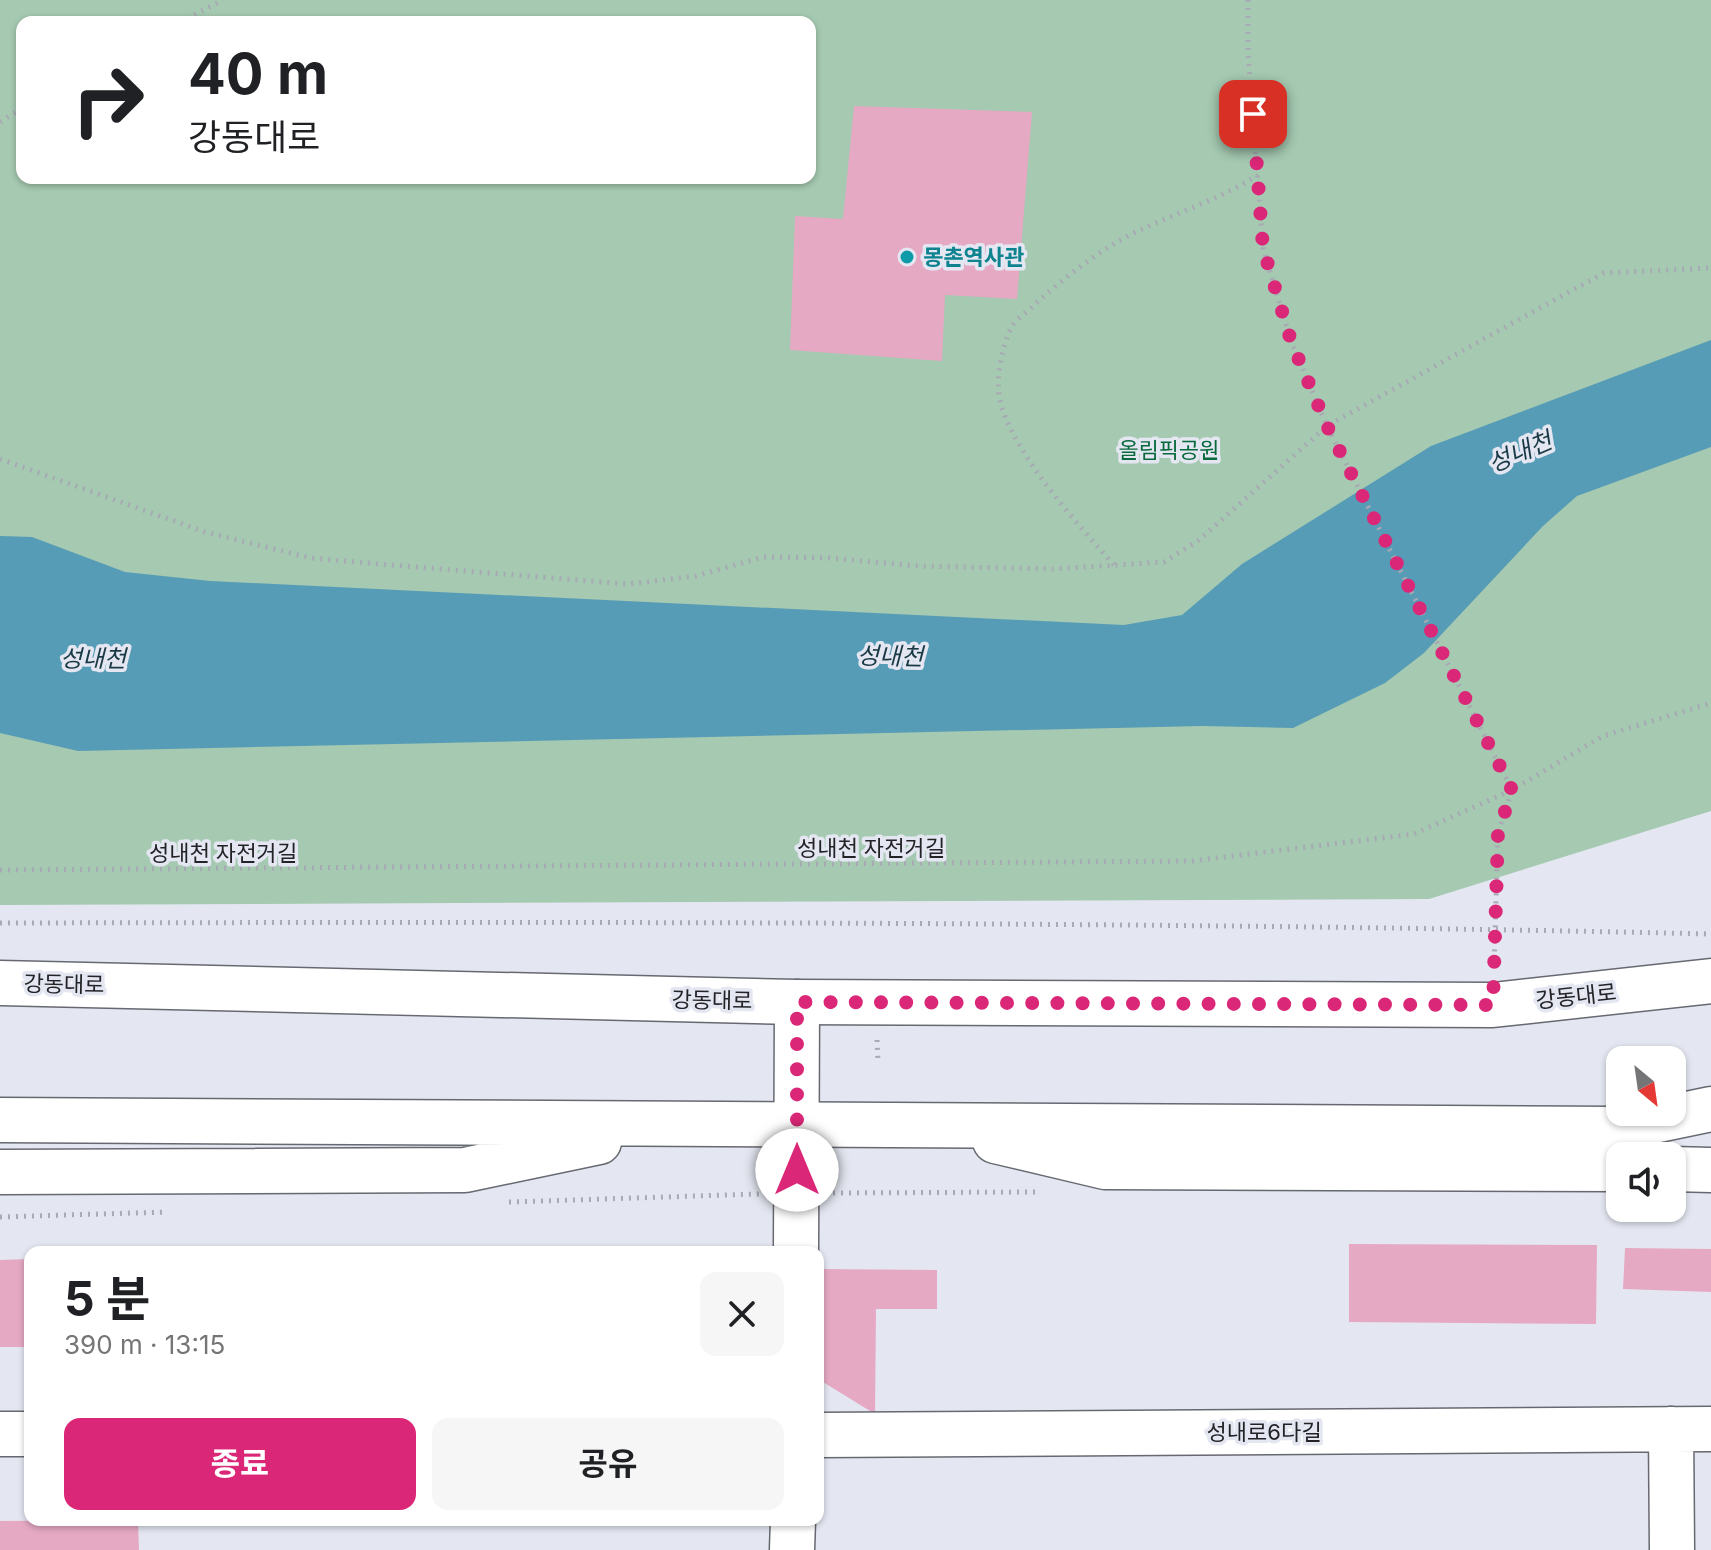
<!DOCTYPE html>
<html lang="ko">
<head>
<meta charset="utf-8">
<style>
  :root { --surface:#fff; --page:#f6f6f6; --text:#202124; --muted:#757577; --accent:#db2777 }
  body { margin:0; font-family:Inter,"Noto Sans KR",sans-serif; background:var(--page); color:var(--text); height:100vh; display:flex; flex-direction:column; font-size:30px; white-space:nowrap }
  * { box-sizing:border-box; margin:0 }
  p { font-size:26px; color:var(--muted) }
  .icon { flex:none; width:44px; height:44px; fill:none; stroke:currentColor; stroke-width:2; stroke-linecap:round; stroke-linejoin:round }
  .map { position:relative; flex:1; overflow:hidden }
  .sheet { position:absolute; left:24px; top:1246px; width:800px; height:280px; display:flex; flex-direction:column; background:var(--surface); border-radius:16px; box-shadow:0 2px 6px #0004 }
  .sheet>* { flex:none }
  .guide { position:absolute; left:16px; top:16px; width:800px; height:168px; border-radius:16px; box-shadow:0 2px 6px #0004; background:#fff; color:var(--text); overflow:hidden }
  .needle { width:52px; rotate:151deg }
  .fabs { position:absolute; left:1606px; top:1046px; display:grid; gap:16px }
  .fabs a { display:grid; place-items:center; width:80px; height:80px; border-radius:16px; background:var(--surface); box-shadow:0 2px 6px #0004; font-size:40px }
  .pin { position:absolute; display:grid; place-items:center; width:68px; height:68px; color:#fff; margin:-34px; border-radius:16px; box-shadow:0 4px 12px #0006 }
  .me { position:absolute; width:88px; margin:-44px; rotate:0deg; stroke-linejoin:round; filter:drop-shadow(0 0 6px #0008) }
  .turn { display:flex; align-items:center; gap:28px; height:168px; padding:0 40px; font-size:36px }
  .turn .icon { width:104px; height:104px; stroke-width:2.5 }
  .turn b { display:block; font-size:56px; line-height:68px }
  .round { display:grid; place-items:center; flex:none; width:84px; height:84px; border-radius:16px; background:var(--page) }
  .summary { display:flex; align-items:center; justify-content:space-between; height:136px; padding:0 40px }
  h1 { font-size:48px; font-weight:700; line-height:60px }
  .primary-button { display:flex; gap:16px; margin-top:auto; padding:16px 40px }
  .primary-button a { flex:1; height:92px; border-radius:16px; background:var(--accent); color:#fff; font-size:32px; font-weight:700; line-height:92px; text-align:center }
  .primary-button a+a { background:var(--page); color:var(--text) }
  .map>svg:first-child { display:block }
  .green { fill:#a5c9b1; fill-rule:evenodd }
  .water { fill:#579cb6 }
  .building { fill:#e6a9c4 }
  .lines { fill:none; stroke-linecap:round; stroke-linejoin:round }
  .minor-casing { stroke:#676971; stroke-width:47 }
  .major-casing { stroke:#676971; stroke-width:47 }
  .path { stroke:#a8aab3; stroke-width:5; stroke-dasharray:2 6; stroke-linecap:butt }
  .minor { stroke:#fff; stroke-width:44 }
  .major { stroke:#fff; stroke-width:44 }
  .route { stroke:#db2777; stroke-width:14; stroke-dasharray:0 25.2 }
  .culture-dot { fill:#0f9aa8; stroke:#e4e7f1; stroke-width:3 }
  .labels { text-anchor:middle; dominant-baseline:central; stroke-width:7; stroke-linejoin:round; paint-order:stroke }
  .culture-label { font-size:22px; font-weight:bold; fill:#0d838f; stroke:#e4e7f1; text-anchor:start }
  .park-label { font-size:22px; fill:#08693c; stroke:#e4e7f1 }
  .street-label { font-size:22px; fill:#232327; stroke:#e4e7f1 }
  .water-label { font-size:24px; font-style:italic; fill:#183945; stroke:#e4e7f1 }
</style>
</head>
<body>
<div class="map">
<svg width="1711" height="1550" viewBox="0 0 1711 1550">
  <rect width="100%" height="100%" fill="#e4e7f1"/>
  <path class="green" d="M0 0H1711V811L1429 899 0 905ZM22 22H810V178H22Z"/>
  <path class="water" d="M1711 340V447L1577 496 1543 526 1424 653 1385 683 1293 728 1202 726 78 751 0 733V536L32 537 125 572 210 581 1124 625 1182 615 1242 564 1431 446Z"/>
  <path class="building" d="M854 106 1032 112 1017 299 945 295 942 361 790 350 795 216 843 219Z
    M1349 1244 1597 1245 1596 1324 1349 1322Z
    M1625 1248 1711 1249V1292L1623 1289Z
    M30 1259V1347H0V1260Z
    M818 1269 937 1270V1309H876L875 1414 818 1379Z
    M138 1520 139 1550H0V1521Z"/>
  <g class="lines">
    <g class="minor-casing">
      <path id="minor" d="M796 1252 797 1002
        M1671 1429 1672 1550
        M0 1434H30
        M818 1435 1711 1429
        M792 1550 793 1520"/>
    </g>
    <g class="major-casing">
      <path id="major" d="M0 983 797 1002 1493 1005 1711 981
        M0 1120 1615 1129 1711 1109
        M995 1141 1105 1167 1620 1169
        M1672 1169 1711 1170
        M0 1172 465 1170 599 1142"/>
    </g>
    <path class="path" d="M1248 0V52L1263 248 1291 341 1327 426 1512 790 1498 833 1494 968
      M180 22 223 0
      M0 122 22 108
      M0 459 205 532 311 558 391 565 627 584 696 576 763 557 830 558 918 566 1052 569 1164 562 1199 540 1327 426 1536 310 1604 273 1711 268
      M1114 565C1079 526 1011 451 1000 400 995 379 1002 347 1011 328 1015 320 1026 313 1032 307 1064 278 1097 251 1136 232 1177 212 1219 200 1258 175
      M0 870 1192 861 1414 834 1512 790 1603 736 1711 703
      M0 923C570 922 1141 921 1711 934
      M877 1040 878 1061
      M833 1193 1039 1192
      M509 1202 759 1194
      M0 1217 167 1212"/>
    <use href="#minor" class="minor"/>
    <use href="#major" class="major"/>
  </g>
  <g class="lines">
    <path class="route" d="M797 1170V1002L1493 1005 1498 833 1512 790 1327 426 1291 341 1263 248 1253 114"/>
  </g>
  <circle class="culture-dot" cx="907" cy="257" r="8"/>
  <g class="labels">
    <g class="culture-label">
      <text x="923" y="257">몽촌역사관</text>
    </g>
    <g class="park-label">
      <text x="1169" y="450">올림픽공원</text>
    </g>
    <g class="street-label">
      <text x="871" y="848">성내천 자전거길</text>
      <text x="223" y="853">성내천 자전거길</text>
      <text transform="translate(64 984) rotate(1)">강동대로</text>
      <text transform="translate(1576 996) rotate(-6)">강동대로</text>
      <text transform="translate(712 1000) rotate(1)">강동대로</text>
      <text x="1264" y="1432">성내로6다길</text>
    </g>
    <g class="water-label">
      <text transform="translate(1520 452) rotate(-23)">성내천</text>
      <text transform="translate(890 656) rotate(1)">성내천</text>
      <text x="93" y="658">성내천</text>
    </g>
  </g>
</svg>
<div class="fabs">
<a><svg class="needle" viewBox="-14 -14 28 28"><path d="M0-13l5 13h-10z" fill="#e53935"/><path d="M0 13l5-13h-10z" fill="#757577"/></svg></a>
<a><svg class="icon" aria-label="sound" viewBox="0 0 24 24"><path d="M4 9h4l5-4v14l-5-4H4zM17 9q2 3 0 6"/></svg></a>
</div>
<div class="pin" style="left:1253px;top:114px;background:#d93025"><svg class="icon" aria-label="arrive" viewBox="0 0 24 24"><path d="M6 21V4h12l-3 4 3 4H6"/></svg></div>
<svg class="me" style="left:797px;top:1170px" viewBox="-20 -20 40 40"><circle r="19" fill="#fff"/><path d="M0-13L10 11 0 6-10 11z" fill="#db2777"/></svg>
<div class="guide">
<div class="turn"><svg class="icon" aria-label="right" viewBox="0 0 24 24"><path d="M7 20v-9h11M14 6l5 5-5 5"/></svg><div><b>40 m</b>강동대로</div></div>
</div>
<section class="sheet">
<div class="summary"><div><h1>5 분</h1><p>390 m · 13:15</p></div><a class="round"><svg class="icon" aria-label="close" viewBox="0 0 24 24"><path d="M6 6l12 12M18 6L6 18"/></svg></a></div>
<div class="primary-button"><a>종료</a><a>공유</a></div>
</section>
</div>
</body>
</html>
